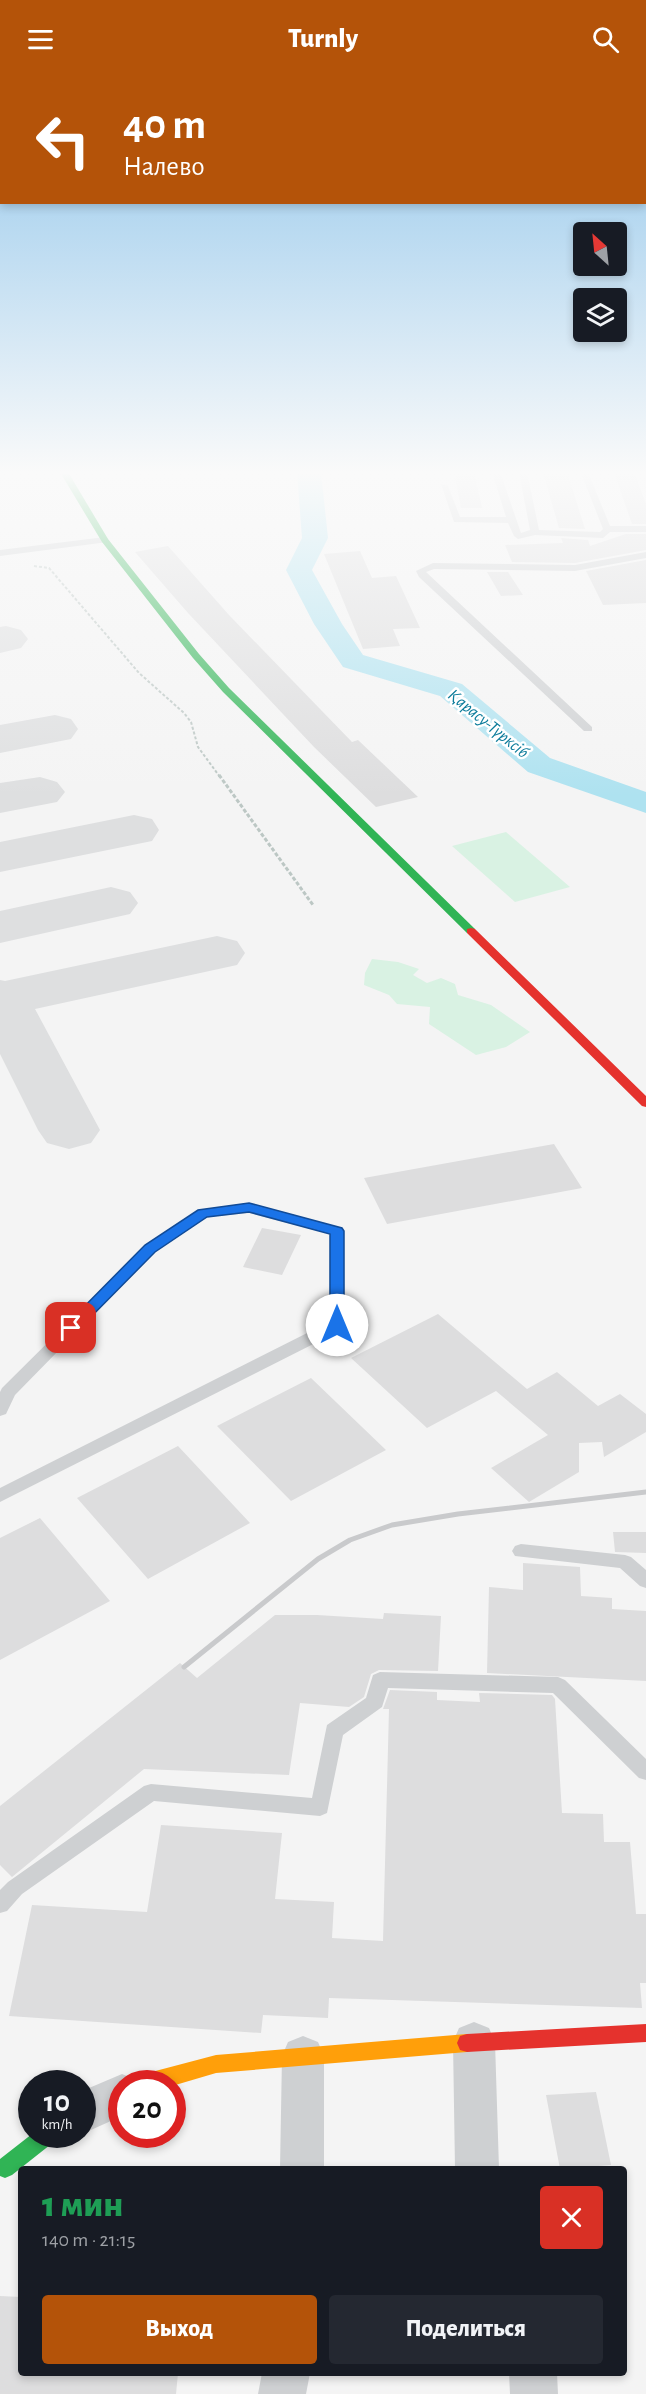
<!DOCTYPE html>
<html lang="ru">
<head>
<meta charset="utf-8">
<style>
  :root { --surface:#171b24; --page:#242831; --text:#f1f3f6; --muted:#9ea1a6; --accent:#b45309 }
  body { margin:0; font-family:"Alegreya Sans",sans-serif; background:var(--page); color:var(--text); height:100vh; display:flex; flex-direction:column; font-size:22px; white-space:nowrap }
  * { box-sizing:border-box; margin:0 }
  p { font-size:20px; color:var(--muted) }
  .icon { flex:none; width:33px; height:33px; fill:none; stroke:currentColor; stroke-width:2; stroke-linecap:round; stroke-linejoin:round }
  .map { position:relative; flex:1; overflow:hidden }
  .side { position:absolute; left:18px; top:2088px; width:609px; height:210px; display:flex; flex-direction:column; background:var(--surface); border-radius:6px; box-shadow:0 3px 9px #0003 }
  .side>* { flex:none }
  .banner { position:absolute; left:0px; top:0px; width:646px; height:126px; box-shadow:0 3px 9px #0003; background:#b45309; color:#fff; overflow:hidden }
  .needle { width:39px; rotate:333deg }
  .controls { position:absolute; left:573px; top:144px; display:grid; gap:12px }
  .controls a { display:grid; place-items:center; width:54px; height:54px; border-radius:6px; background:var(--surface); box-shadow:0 3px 9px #0003; font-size:30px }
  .speed { position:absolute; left:18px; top:1992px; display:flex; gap:12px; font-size:30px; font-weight:700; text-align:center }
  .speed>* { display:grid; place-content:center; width:78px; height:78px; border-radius:50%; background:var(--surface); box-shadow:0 3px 9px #0003; line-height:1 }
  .speed small { font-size:15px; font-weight:400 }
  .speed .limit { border:9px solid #d22; background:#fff; color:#111 }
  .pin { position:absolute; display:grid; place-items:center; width:51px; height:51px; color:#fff; margin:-26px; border-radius:12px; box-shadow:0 3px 9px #0006 }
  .me { position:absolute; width:66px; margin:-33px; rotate:0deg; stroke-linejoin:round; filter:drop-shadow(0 0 4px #0008) }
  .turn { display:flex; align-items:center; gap:21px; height:126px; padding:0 24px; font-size:27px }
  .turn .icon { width:78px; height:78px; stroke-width:2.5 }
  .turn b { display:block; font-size:42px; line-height:51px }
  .round { display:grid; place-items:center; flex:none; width:63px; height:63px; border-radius:6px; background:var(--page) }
  .overview { display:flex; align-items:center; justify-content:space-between; height:102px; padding:0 24px }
  h1 { font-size:36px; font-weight:800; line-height:45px; color:#1e9e55 }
  .action { display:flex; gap:12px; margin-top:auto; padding:12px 24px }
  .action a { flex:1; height:69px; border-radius:6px; background:var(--accent); color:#fff; font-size:24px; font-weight:800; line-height:69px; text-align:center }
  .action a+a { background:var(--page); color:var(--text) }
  header { display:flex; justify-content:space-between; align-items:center; height:78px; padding:0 24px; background:var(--accent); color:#fff; font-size:27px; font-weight:800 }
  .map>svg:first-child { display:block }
  .green { fill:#d9f2e3 }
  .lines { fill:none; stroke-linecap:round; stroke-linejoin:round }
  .river { fill:#aee2f0; fill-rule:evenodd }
  .taxiway { fill:#dedfe0; fill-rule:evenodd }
  .building { fill:#ddddde }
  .path-far1 { stroke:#bcc7c4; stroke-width:2; stroke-dasharray:3 2; stroke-linecap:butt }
  .path { stroke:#bcc7c4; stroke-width:3; stroke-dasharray:4 2; stroke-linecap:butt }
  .lane { fill:#ced0d2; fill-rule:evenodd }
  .street { fill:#ced0d2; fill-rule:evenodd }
  .fast { fill:#30b455; fill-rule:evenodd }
  .slow { fill:#ff9f0a; fill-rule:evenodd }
  .jam { fill:#e5322d; fill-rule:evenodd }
  .rail { stroke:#c9cacc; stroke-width:5 }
  .route { fill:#1a73e8; stroke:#114b97; stroke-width:1.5 }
  .labels { text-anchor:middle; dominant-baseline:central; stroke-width:5; stroke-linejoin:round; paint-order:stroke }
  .far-water-label { font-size:18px; font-style:italic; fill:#0c7c9b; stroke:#fff }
</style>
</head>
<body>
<header><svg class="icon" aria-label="menu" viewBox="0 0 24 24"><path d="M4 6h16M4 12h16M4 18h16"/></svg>Turnly<svg class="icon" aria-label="search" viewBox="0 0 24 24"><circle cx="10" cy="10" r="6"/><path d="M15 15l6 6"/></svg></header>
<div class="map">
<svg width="646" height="2316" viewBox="0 0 646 2316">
  <rect width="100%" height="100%" fill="#f4f4f4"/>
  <path class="green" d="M506 754 570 809 515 824 452 768Z
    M372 881 398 884 419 891 413 897 427 905 441 900 455 906 458 917 491 927 530 954 506 969 476 977 429 946 430 929 397 926 389 917 364 907 365 895Z"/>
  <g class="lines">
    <path class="river" d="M297 394H321L328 460 312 492 342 546 363 577 462 606 550 680 646 714V735L528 694 440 618 343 589 314 546 286 492 302 460Z"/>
    <path class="taxiway" d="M6 548 21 552 28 561 21 570 0 575V549Z
      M55 637 71 641 78 651 71 661 0 675V647Z
      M40 699 57 704 65 714 57 724 0 735V705Z
      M134 737 152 741 159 752 152 763 0 794V764Z
      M111 809 130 814 138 825 130 836 0 865V833Z
      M217 858 237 863 245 875 237 887 35 931 100 1052 91 1065 69 1071 47 1065 38 1052 0 976V902L5 903Z"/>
  </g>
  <path class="building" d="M454 394H474L482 430H461Z
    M543 394H567L585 451 559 450Z
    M614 394H634L646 426V446H632Z
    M626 456H646V472L575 485 512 484 505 467 563 465 561 460 588 462 590 468Z
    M168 468 229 537 352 664 358 662 418 719 376 729 314 669 188 535 135 474Z
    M360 473 372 500 396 498 420 550 393 551 400 568 363 571 324 476Z
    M646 482V525L603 527 586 493Z
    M487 494H508L523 517 501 518Z
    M554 1066 582 1110 387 1146 364 1100Z
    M262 1150 301 1157 282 1197 243 1189Z
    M438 1236 527 1311 557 1294 598 1328 620 1316 646 1336V1354L604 1379 602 1364 579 1365V1394L529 1424 491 1390 548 1357 496 1313 427 1350 351 1280Z
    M311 1300 386 1372 291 1423 217 1348Z
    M178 1368 250 1445 148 1501 77 1420Z
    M40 1440 110 1523 0 1582V1460Z
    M613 1454H646V1475L615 1474Z
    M523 1485 580 1489 581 1518 612 1520V1531L646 1533V1603L487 1595 489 1509 523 1512Z
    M384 1535 441 1538 438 1593 379 1592 371 1596 364 1619 349 1629 300 1625 289 1697 144 1691 12 1799 0 1787V1728L180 1585 197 1600 275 1537H317L383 1541Z
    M390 1612 437 1614V1622L480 1624 479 1615 552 1617 555 1621 562 1735 603 1736 604 1764H630L636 1836H646V1905H640L642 1930 329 1920 328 1940 263 1937 261 1955 9 1938 32 1827 147 1834 161 1747 282 1755 275 1821 334 1824 332 1860 383 1863 389 1631H383Z
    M596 2014 611 2087 560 2091 546 2017Z
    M0 2218 21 2219V2295H178L176 2316H0Z"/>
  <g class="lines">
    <path class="path-far1" d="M34 488 49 490 139 595 184 635 191 644 198 669 220 699"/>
    <path class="path" d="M219 697 313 827"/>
    <path class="lane" d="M492 394H500L521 455 530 452 519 394H527L539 452 600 454 603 451 581 395 588 394 610 448H646V454H610L603 460 535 457 518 461 514 458 508 445 454 444 441 406 448 408 460 439H506Z
      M105 459 108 460V464L0 478V472Z
      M646 474V480L575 493 434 491 426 494 592 649V653H584L419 499 416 493 433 485 575 487Z
      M249 1125 342 1150 344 1153 345 1247 343 1251 0 1424V1410L329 1244 330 1156 249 1135 207 1139 155 1174 15 1317 6 1336 0 1338V1314L2 1310 145 1168 198 1132Z
      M521 1466 625 1477 631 1479 646 1492V1510L640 1508 620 1490 515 1478 512 1473 515 1468Z
      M380 1594 558 1599 565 1602 646 1681V1702L639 1700 553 1615 388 1610 382 1629 343 1657 327 1735 320 1738 154 1723 22 1816 7 1833 0 1835V1812L8 1804 144 1708 151 1706 312 1720 327 1647 366 1620 373 1597Z"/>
    <path class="street" d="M474 1944 489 1950 495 1964 499 2091H455L453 1964 459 1950Z
      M303 1958 318 1964 324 1978V2091H280L282 1978 288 1964Z
      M122 1996 137 2002 139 2006H122V2038L82 2056V2013Z
      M262 2295H310L306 2316H258Z
      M509 2295H557L558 2316H510Z"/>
    <path class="fast" d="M60 394H68L108 461 199 576 229 610 475 851V855H467L223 614 193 580 102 464Z
      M32 2056H58L55 2063 12 2097 5 2100 0 2098V2081Z"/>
    <path class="slow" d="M467 1956 474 1958 477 1965 474 1972 467 1974 216 1995 172 2008V2006H134L137 1999 144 1996 216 1977Z"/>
    <path class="jam" d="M471 850 475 851 646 1018V1029L642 1028 467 855V851Z
      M646 1946V1964L467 1974 460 1972 457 1965 460 1958 467 1956Z"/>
    <path class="rail" d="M184 1589 318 1481 350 1462 392 1447 458 1436 646 1414"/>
  </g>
  <linearGradient id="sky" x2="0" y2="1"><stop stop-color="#91c6eb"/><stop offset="0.55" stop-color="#fafafa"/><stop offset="1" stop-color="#fafafa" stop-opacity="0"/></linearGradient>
  <rect width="646" height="718" fill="url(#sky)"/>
  <path class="route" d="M249 1125 342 1150 344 1153V1247L342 1250 337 1252 330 1247V1156L249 1134 207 1139 155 1174 76 1254H66L64 1250 66 1247 145 1167 198 1132Z"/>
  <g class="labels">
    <g class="far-water-label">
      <text transform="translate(488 646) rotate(39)">Қарасу-Түрксіб</text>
    </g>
  </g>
</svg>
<div class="controls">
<a><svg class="needle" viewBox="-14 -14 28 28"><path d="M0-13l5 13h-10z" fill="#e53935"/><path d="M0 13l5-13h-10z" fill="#9ea1a6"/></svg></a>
<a><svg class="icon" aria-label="layers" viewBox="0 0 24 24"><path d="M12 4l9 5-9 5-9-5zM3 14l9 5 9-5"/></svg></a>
</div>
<div class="speed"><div>10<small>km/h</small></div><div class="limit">20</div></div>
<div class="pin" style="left:71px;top:1250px;background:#d93025"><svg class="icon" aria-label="arrive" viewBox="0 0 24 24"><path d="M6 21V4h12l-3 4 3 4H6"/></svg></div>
<svg class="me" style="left:337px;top:1247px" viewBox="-20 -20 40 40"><circle r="19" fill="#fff"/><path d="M0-13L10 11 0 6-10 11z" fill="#1a73e8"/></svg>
<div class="banner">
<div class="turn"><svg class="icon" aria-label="left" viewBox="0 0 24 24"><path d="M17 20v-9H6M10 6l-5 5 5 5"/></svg><div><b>40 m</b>Налево</div></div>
</div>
<section class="side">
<div class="overview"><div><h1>1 мин</h1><p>140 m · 21:15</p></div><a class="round" style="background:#d93025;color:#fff"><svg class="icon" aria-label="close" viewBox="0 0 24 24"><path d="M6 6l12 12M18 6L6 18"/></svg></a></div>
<div class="action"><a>Выход</a><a>Поделиться</a></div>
</section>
</div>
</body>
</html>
